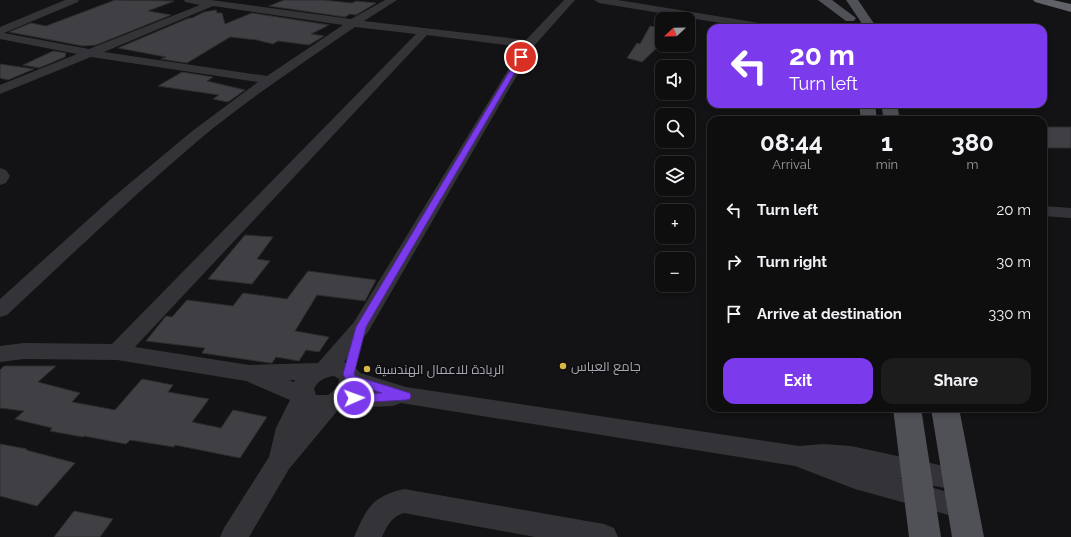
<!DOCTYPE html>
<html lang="en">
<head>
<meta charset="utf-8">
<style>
  :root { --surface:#0e0e0f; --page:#1c1c1d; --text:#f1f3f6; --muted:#9b9c9e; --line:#2e2e2f; --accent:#7c3aed }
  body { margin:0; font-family:Raleway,Cairo,sans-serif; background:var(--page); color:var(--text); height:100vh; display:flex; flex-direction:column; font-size:15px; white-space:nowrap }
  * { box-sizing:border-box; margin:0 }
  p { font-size:13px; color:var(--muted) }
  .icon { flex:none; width:22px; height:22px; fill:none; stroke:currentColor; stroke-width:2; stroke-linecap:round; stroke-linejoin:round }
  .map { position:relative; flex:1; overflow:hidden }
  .side { position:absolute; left:707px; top:116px; width:340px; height:296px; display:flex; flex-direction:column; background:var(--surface); border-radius:12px; box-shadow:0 2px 6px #0003,0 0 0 1px var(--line) }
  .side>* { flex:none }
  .top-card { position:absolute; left:707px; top:24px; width:340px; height:84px; border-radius:12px; box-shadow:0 2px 6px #0003,0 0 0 1px var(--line); background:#7c3aed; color:#fff; overflow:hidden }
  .needle { width:26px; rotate:248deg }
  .buttons { position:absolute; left:655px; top:12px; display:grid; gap:8px }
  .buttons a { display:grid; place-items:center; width:40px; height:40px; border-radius:8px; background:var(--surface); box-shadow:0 2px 6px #0003,0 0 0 1px var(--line); font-size:20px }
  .pin { position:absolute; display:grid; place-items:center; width:34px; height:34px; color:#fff; margin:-17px; border:2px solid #fff; border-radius:50%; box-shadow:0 1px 4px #0007 }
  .me { position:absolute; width:44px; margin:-22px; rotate:88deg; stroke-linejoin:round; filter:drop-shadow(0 0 3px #0008) }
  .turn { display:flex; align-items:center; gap:14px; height:84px; padding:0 16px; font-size:18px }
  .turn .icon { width:52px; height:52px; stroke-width:2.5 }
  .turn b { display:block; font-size:28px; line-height:34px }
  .eta { display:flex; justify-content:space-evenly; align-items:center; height:68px; text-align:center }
  .eta b { font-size:24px; font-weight:700; line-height:28px }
  .primary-button { display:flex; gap:8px; margin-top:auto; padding:8px 16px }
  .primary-button a { flex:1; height:46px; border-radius:12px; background:var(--accent); color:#fff; font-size:16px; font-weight:700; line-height:46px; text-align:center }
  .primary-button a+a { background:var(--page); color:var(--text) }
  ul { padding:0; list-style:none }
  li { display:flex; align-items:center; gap:12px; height:52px; padding:0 16px }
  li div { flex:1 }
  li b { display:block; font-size:15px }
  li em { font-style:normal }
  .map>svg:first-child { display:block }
  .building { fill:#404044; stroke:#2d2d2f }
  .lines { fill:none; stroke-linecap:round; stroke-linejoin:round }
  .minor { fill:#343438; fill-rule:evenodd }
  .major { fill:#505157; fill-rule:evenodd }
  .highway { fill:#616269; fill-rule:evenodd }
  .route { fill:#7c3aed; stroke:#51269a }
  .poi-dot { fill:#d9b845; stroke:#0e0d0f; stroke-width:1.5 }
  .labels { text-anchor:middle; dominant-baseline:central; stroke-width:3; stroke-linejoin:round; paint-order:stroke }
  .poi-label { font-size:13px; fill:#a6a8b2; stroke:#0e0d0f; text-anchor:start }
</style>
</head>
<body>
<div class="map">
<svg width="1071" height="537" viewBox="0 0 1071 537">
  <rect width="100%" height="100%" fill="#131214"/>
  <path class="building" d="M115 0 174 1 148 11 171 15 96 45 83 46 9 32 31 23 46 26Z
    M284 0H323L352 3 356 1 376 3 356 15 350 14 345 17 269 6Z
    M216 10 217 13H222L225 24 252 13 329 25 311 34 324 36 309 45 278 41 273 44 257 40 230 37 187 63 161 59 166 57 118 48 189 18H192L204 12Z
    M650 26 662 28V43L642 62 627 58 637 43 640 44Z
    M53 51 66 53 65 57 39 68 23 65Z
    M0 64 34 69 8 80 0 78Z
    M182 72 213 77 207 81 245 90 228 102 213 99 219 95 158 86Z
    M1043 127H1071V148H1043Z
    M245 235 273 237 257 259 270 261 252 284 208 279Z
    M308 271 376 280 365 301 317 295 295 331 329 337 319 352 306 350 299 361 276 357 272 363H270L202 353 205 348 146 341 166 316 172 317 187 300 233 306 243 293 287 299Z
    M4 366H56L38 382 80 393 72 402 115 410 142 379 173 385 168 392 209 399 192 422 221 428 233 410 267 417 240 458 175 445 174 447 130 440 126 444 84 436 83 437 50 431 52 428 15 419 24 411 0 408V370Z
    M0 444 27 449 26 450 75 463 37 506 0 496Z
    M74 511 113 519 100 537H54Z"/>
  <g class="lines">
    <path class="minor" d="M65 0H79L78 2 4 33 89 49 200 5 185 2 184 0H211L351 19 385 0H397L364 21 526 40 564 0H575L534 46 368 332 344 362 354 366 360 373 406 387 799 446 823 444 851 446 958 469 967 472 971 480 967 488 958 491 894 477 973 499 976 507 973 515 963 519 855 489 795 466 401 403 393 406 344 408 338 410 289 469 249 537H220L224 528 269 457 276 428 290 400 246 381 117 360 24 359 0 362V346L24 343 112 344 416 34 355 27C303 63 249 98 200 139 134 195 71 255 7 315L0 317V299L111 199 191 132 258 82 91 57 0 94V85L77 54 0 39V27ZM213 6 343 25 267 76 104 52ZM427 35 522 47 354 322 318 363 249 365 135 347ZM334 376 339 379 338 387 328 395H316L314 389C317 381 325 377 334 376ZM289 380H295L294 382Z
      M594 0H618L771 25 777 28H751L599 3Z
      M0 168 6 170 10 176 6 183 0 185Z
      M1043 206 1071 208V218L1043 216Z
      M404 489 604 524 614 528 618 537H535L404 513C392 516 387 526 382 537H354C367 508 371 497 404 489Z"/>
    <path class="major" d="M818 0H832L856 18 854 21H846Z
      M846 0H858L877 28H865Z
      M859 104H875L877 120H861Z
      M881 104H897L900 120H884Z
      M893 408H921L941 537H909Z
      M931 408H959L984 537H952Z"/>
    <path class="highway" d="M1033 0H1053L1071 4V12L1035 2Z"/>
  </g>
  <path class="route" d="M521 55 524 57 366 327 354 374 355 376 410 393 411 396 410 399 406 400 354 403 350 401 349 398 350 395 354 394 382 393 347 382 343 374 356 327 518 57Z"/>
  <g class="poi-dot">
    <circle cx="563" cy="366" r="4"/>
    <circle cx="367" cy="369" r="4"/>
  </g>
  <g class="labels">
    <g class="poi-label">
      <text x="571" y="366">جامع العباس</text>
      <text x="375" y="369">الريادة للاعمال الهندسية</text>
    </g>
  </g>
</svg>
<div class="buttons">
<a><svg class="needle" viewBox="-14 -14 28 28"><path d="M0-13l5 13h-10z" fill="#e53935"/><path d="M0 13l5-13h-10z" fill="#9b9c9e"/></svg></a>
<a><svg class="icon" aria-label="sound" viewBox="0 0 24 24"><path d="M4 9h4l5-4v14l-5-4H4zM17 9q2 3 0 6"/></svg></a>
<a><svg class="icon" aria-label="search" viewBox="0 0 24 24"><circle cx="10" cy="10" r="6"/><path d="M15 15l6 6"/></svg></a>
<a><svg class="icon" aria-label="layers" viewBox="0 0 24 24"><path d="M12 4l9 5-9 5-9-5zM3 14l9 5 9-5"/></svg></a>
<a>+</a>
<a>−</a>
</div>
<div class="pin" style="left:521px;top:57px;background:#d93025"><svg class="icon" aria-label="arrive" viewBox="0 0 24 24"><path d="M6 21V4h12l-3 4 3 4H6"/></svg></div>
<svg class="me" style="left:354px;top:398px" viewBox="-20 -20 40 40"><circle r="17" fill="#7c3aed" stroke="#fff" stroke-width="3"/><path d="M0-11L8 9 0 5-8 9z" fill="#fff"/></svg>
<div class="top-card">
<div class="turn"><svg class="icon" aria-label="left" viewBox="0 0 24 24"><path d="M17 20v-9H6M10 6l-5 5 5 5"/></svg><div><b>20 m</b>Turn left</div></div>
</div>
<section class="side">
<div class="eta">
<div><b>08:44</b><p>Arrival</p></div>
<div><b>1</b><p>min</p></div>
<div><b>380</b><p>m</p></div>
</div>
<ul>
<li><svg class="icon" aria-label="left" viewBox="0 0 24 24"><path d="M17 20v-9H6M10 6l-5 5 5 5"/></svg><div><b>Turn left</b></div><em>20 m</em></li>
<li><svg class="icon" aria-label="right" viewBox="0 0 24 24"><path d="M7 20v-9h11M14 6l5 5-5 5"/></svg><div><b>Turn right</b></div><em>30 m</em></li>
<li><svg class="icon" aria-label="arrive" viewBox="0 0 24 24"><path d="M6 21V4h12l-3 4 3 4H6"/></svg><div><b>Arrive at destination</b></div><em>330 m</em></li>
</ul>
<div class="primary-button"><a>Exit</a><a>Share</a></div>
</section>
</div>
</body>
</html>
